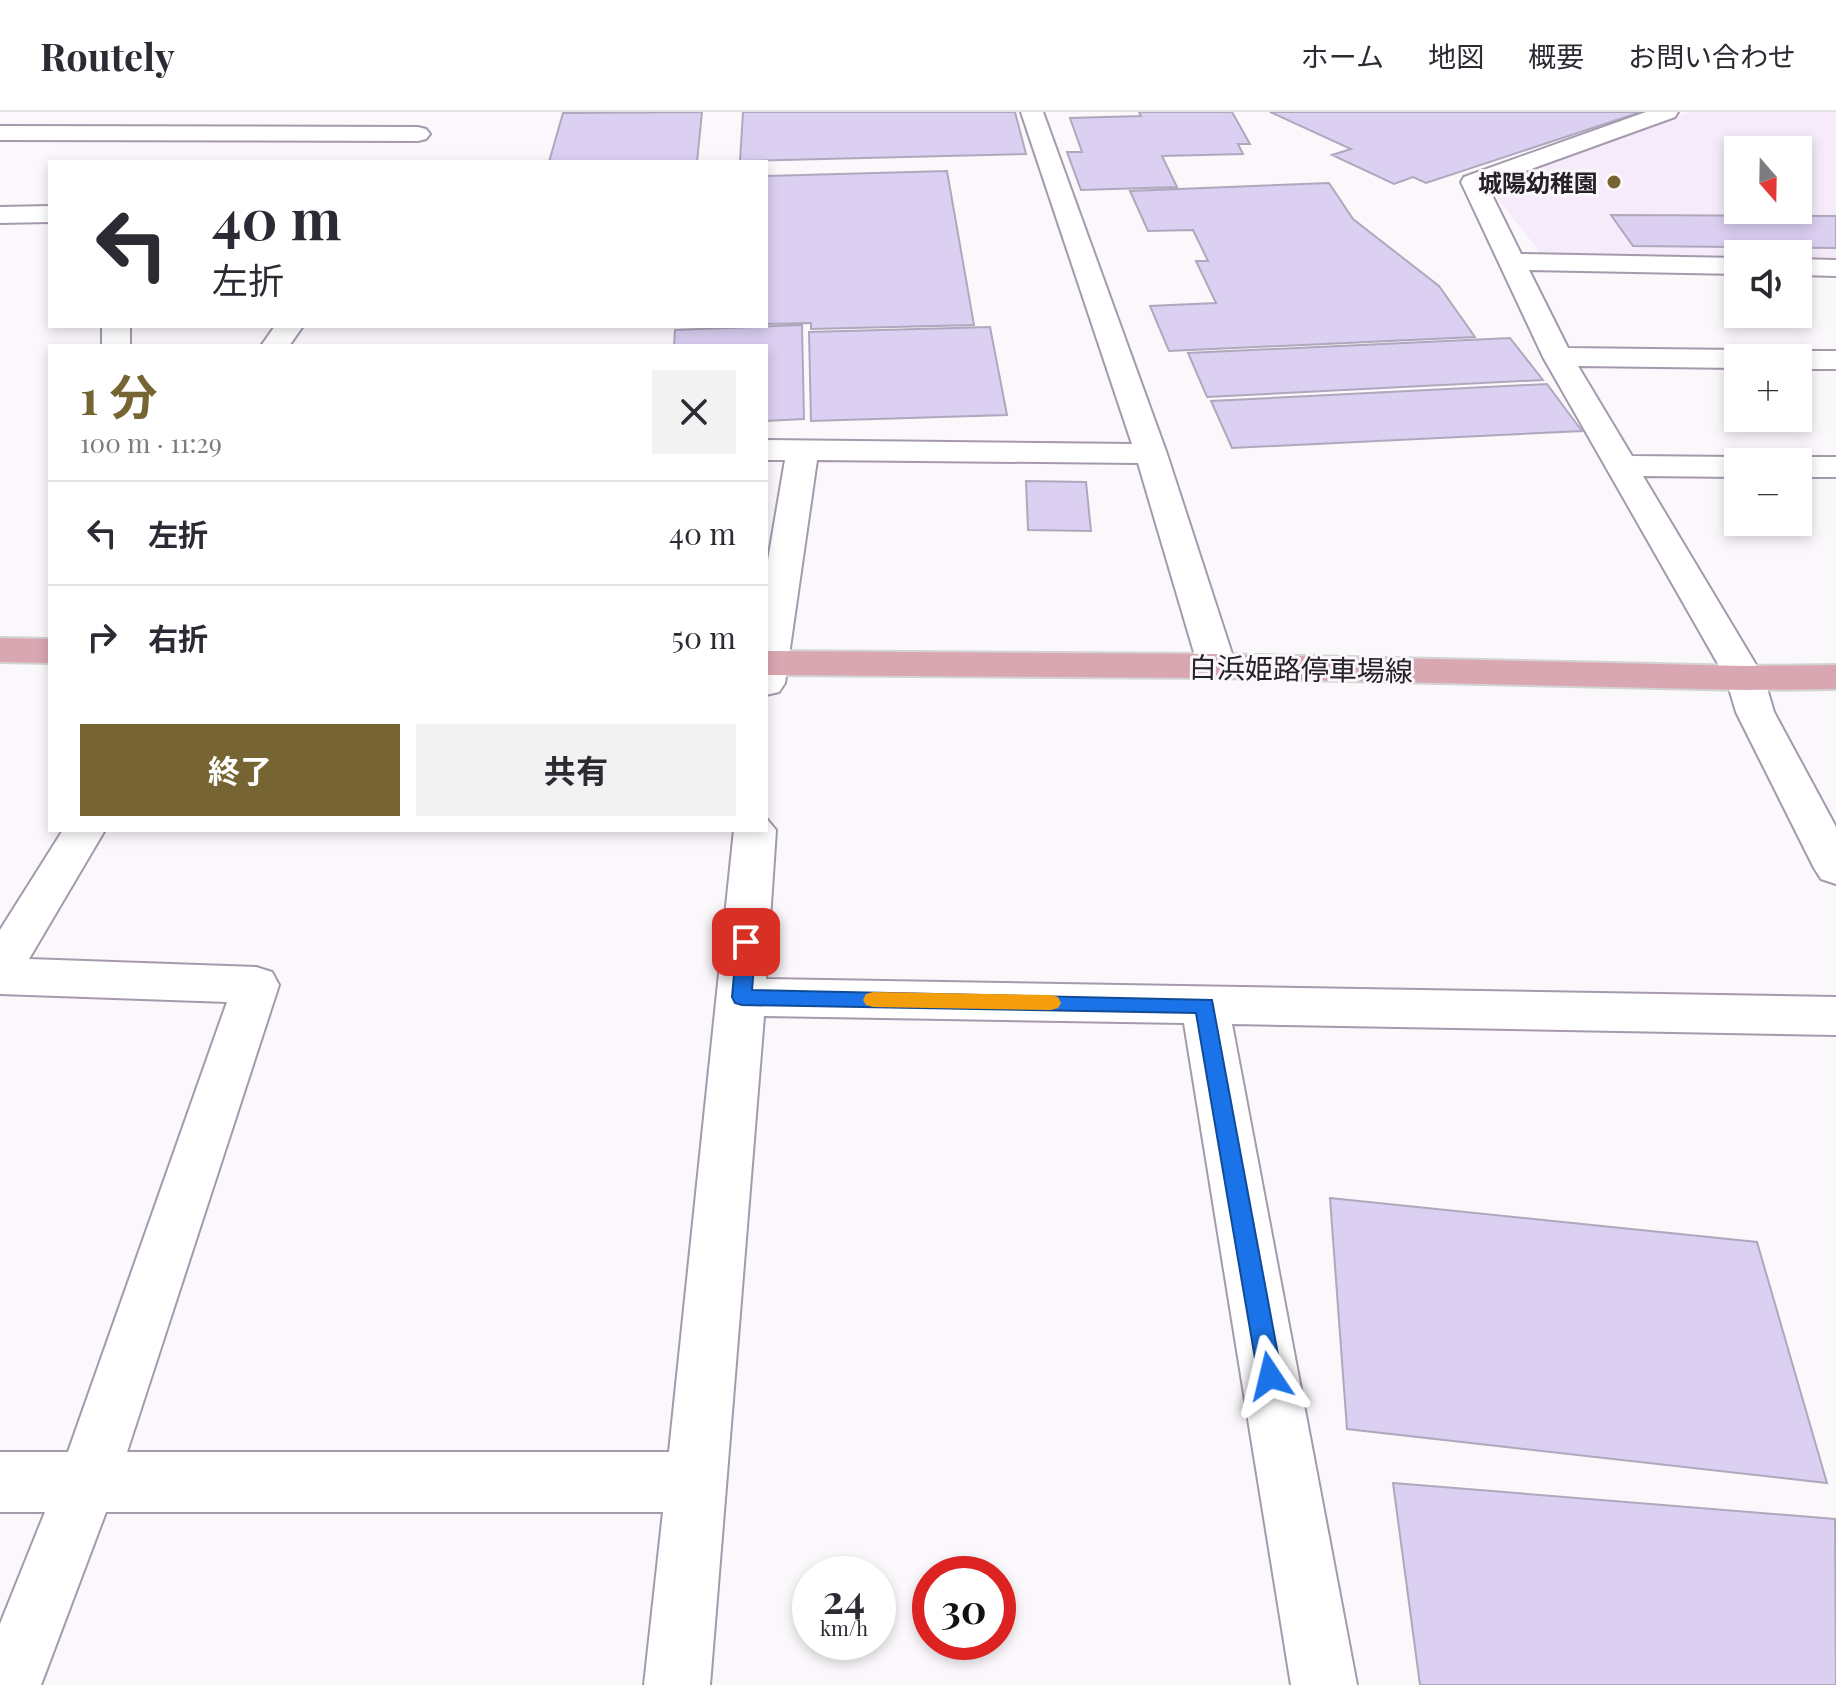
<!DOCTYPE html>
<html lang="ja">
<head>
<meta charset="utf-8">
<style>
  :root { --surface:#fff; --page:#f2f2f3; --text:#2b2b33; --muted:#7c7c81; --line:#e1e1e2; --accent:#766432 }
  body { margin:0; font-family:"Playfair Display","Noto Sans JP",serif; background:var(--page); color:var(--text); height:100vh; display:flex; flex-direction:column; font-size:30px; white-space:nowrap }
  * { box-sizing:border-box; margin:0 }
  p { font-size:26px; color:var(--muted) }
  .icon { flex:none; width:44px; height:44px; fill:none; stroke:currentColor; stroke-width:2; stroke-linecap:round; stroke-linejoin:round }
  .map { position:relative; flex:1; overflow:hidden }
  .details { position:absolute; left:48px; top:232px; width:720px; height:488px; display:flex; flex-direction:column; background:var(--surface); border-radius:0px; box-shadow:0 4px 12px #0003 }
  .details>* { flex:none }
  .guide { position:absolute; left:48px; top:48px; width:720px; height:168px; border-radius:0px; box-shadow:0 4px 12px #0003; background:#fff; color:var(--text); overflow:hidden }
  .needle { width:52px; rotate:160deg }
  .buttons { position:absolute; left:1724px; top:24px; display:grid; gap:16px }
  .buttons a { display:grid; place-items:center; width:88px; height:88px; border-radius:0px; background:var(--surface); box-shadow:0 4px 12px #0003; font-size:40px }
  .speed { position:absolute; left:792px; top:1444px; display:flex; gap:16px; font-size:40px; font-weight:700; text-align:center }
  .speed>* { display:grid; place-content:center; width:104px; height:104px; border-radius:50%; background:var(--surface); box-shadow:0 4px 12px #0003; line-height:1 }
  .speed small { font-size:20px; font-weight:400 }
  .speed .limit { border:12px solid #d22; background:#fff; color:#111 }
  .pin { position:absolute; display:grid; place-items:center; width:68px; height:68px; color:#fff; margin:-34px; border-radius:16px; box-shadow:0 4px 12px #0006 }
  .me { position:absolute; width:88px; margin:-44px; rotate:350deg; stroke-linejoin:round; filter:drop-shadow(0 0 6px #0008) }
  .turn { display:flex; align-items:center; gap:28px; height:168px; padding:0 32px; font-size:36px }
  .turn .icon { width:104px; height:104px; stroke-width:2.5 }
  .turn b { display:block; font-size:56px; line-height:68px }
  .round { display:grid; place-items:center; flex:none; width:84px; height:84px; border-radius:0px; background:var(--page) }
  .head { display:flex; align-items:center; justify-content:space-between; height:136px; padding:0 32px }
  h1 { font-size:48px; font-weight:700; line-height:60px; color:var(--accent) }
  .primary-button { display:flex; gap:16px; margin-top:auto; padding:16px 32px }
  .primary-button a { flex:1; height:92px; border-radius:0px; background:var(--accent); color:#fff; font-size:32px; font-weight:700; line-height:92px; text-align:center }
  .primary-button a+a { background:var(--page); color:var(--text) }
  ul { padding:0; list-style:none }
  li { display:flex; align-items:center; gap:24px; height:104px; padding:0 32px; border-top:2px solid var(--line) }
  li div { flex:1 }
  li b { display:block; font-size:30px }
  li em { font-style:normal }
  header { display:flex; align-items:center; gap:48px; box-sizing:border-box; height:112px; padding:0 40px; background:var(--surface); border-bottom:2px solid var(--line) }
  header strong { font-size:38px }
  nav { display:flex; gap:44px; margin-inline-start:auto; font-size:28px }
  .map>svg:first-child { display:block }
  .built { fill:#f5ebfb; fill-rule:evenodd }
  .building { fill:#dbcff2; stroke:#afa8bd; stroke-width:2 }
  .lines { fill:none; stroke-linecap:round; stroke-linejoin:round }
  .minor-casing { stroke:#a599ac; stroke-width:4 }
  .major-casing { stroke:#d4d3d4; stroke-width:4 }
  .minor { fill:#fff; fill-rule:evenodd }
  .major { fill:#d9a7b2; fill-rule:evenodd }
  .route { fill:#1a73e8; stroke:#114b97; stroke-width:2 }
  .slow { fill:#f59e0b }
  .poi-dot { fill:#766432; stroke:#fbf8fc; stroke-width:3 }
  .labels { text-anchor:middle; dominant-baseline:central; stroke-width:6; stroke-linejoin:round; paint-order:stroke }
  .far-poi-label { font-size:24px; font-weight:bold; fill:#262128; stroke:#fbf8fc; text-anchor:end }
  .street-label { font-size:28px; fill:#262128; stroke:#fbf8fc }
</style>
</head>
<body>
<header>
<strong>Routely</strong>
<nav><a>ホーム</a><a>地図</a><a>概要</a><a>お問い合わせ</a></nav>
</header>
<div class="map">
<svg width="1836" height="1573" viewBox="0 0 1836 1573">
  <rect width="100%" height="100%" fill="#fbf8fc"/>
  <path class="built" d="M1691 0H1836V147L1798 146V142H1738V146L1542 143 1488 74 1492 67ZM1738 38H1798V98H1738Z"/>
  <path class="building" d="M702 0 697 50H549L563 1Z
    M743 0H1015L1026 42 740 49Z
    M1139 0H1232L1250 32H1238L1243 42 1162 44 1177 75 1081 78 1067 40H1082L1070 6 1141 4Z
    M1270 0H1641L1426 71 1413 65 1394 72 1332 43 1351 37Z
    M947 59 974 213 811 217V211L766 212V64Z
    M1329 71 1353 107 1439 174 1475 225 1169 239 1150 194 1216 191 1196 149H1208L1193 118 1148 119 1130 79Z
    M1611 103 1836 104V136L1633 134Z
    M802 213 804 307 766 309V234H674L675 218Z
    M990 215 1007 303 811 309 809 220Z
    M1510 226 1543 268 1207 285 1188 241Z
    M1547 272 1582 319 1232 336 1211 289Z
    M1026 369 1086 370 1091 419 1028 418Z
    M1330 1086 1757 1130 1827 1371 1347 1317Z
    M1393 1371 1835 1407 1836 1573H1420Z"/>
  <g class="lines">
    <g class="minor-casing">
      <path id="minor" d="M1021 0H1043L1167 342 1236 554 1230 562 1217 566 1204 562 1198 554 1138 351 817 348 785 571 779 580 766 583V460L785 348H766V328L1132 332Z
        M1646 0H1678L1675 5 1487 73 1521 142 1738 146V162L1529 158 1568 236 1738 238 1748 241 1752 246H1738V256L1578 254 1632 344 1738 345 1751 350H1738V365L1643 364 1764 566 1774 600 1836 715V772L1821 767 1814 756 1736 600 1726 566 1543 245 1461 70 1464 65Z
        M0 14 418 15 426 17 430 22 426 27 418 29 0 28Z
        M50 94V110L0 111V95Z
        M1798 147 1836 148V164L1798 163Z
        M102 214H130V234H102Z
        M275 214H303L289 234H261Z
        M1798 239H1836V257H1798V246H1785L1788 242Z
        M1798 345H1836V365H1798V350H1785Z
        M766 706 776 718 766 867 1836 885V923L1232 912 1357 1573H1291L1184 911 764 904 710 1573H644L663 1400H106L41 1573H0V1512L45 1400H0V1340H68L227 890 0 882V818L63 718H105L29 847 256 855 272 860 279 873 127 1340H669L734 718H766Z"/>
    </g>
    <g class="major-casing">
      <path id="major" d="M0 526 50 527V551L0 550Z
        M766 539 1217 542 1745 554 1836 553V577L1745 578 1217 566 766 563Z"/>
    </g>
    <use href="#minor" class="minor"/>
    <use href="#major" class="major"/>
  </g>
  <path class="route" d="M746 822 756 830 752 878 1212 888 1282 1264 1278 1272 1270 1276 1261 1272 1258 1264 1196 901 742 893 735 891 732 885 737 830Z"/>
  <path class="slow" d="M873 880 1051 883 1058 885 1061 891 1058 896 1051 898 873 895 866 893 863 888 866 882Z"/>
  <circle class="poi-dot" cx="1614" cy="70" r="8"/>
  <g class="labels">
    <g class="far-poi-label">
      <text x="1598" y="70">城陽幼稚園</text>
    </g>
    <g class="street-label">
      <text transform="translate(1301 556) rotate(1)">白浜姫路停車場線</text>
    </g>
  </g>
</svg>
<div class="buttons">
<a><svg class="needle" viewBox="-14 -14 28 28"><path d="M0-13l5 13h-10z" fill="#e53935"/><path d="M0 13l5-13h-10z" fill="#7c7c81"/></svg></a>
<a><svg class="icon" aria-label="sound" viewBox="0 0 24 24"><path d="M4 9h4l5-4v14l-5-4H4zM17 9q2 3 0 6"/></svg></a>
<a>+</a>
<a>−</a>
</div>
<div class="speed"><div>24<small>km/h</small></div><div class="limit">30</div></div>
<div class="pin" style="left:746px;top:830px;background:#d93025"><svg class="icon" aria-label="arrive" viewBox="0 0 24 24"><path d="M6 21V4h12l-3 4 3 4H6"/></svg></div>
<svg class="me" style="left:1270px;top:1264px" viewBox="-20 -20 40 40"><path d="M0-17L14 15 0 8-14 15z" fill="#1a73e8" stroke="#fff" stroke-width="4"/></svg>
<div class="guide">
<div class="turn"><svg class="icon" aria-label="left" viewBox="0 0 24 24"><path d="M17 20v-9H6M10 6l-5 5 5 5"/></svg><div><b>40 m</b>左折</div></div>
</div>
<section class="details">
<div class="head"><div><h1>1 分</h1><p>100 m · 11:29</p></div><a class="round"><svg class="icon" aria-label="close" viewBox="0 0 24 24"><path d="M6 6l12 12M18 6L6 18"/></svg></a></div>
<ul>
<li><svg class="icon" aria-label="left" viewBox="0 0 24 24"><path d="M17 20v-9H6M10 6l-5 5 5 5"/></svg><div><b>左折</b></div><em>40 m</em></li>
<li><svg class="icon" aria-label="right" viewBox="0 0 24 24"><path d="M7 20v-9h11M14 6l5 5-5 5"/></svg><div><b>右折</b></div><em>50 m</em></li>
</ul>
<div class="primary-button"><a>終了</a><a>共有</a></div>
</section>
</div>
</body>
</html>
